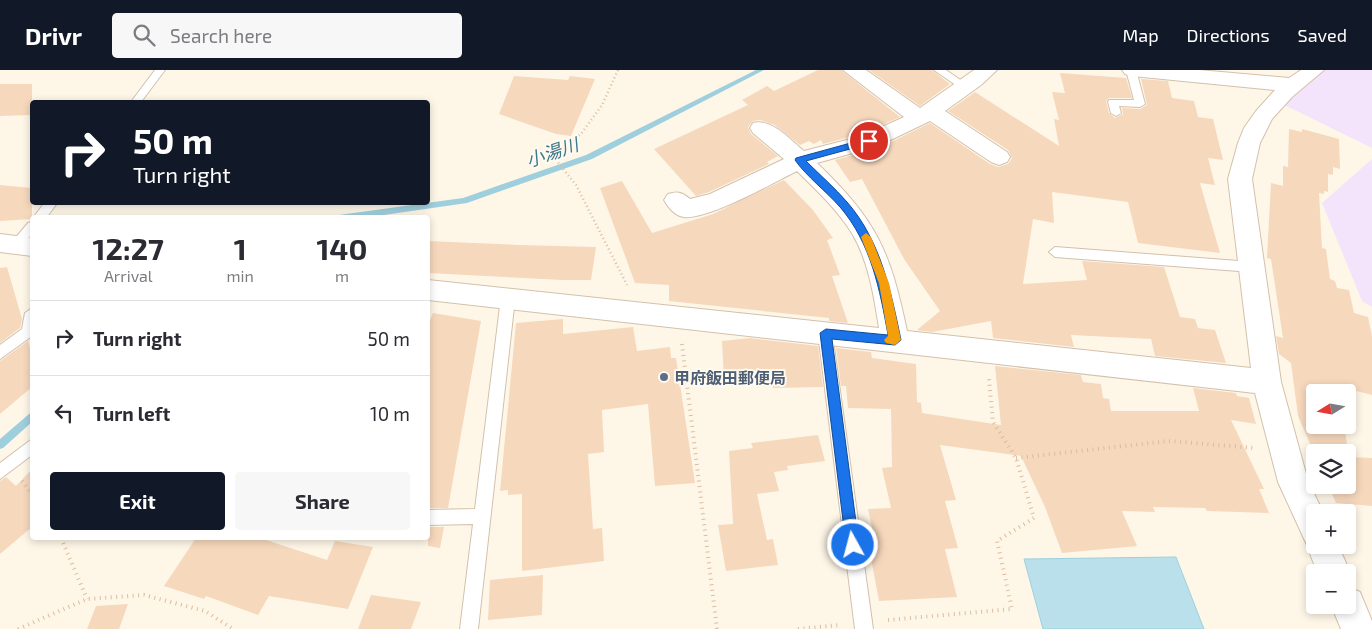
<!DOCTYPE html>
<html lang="en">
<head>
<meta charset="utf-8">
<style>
  :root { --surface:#fff; --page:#f7f7f7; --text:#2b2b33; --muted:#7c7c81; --line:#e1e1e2; --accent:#111827 }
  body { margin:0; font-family:"Exo 2","Noto Sans JP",sans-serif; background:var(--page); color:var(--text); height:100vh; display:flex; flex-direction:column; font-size:19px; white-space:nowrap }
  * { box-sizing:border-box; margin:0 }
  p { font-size:16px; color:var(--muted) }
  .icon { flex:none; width:28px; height:28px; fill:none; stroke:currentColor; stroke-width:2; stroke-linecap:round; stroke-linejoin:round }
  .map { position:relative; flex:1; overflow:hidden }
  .side { position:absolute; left:30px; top:145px; width:400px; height:325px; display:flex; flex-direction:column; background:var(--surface); border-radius:5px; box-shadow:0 2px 8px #0003 }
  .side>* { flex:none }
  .hud { position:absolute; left:30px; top:30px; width:400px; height:105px; border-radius:5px; box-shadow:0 2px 8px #0003; background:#111827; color:#fff; overflow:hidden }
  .needle { width:32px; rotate:259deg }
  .buttons { position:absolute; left:1306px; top:314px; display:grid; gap:10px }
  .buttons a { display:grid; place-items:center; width:50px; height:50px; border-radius:5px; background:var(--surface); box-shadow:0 2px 8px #0003; font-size:25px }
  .pin { position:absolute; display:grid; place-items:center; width:42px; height:42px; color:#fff; margin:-21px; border:2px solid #fff; border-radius:50%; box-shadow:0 1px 5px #0007 }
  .me { position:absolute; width:55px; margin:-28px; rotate:353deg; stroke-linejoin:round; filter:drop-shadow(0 0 4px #0008) }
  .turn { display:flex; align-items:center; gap:18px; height:105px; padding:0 20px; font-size:22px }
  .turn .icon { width:65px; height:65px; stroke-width:2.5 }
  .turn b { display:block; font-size:35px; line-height:42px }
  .eta { display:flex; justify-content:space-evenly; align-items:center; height:85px; text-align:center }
  .eta b { font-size:30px; font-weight:700; line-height:35px }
  .cta { display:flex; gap:10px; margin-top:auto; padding:10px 20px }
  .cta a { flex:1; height:58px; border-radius:5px; background:var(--accent); color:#fff; font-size:20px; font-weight:700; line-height:58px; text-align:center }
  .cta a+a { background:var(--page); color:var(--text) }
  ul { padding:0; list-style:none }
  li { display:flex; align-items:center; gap:15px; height:75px; padding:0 20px; border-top:1px solid var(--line) }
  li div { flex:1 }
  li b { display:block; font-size:19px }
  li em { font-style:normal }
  header { display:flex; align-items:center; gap:30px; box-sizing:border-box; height:70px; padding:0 25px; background:var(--accent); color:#fff }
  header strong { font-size:24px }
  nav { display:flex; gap:28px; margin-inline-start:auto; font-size:18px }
  .search { width:350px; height:45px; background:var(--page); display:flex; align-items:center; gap:12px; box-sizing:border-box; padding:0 18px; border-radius:5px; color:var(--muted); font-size:19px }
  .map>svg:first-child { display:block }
  .education { fill:#f4e4fb }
  .water { fill:#bae0eb; stroke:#9fcfdd }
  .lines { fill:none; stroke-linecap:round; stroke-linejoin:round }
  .stream { fill:#9fcfdd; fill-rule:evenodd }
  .building { fill:#f6d8bd }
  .service-casing { stroke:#d3c0ac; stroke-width:2 }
  .minor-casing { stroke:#d3c0ac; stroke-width:2 }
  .path-far1 { stroke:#dcbc9f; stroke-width:2.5; stroke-dasharray:1 3; stroke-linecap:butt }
  .path { stroke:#dcbc9f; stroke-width:4; stroke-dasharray:1 4.5; stroke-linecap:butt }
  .service { fill:#fff; fill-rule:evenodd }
  .minor { fill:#fff; fill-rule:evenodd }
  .route { fill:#1a73e8; stroke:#114b97 }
  .slow { fill:#f59e0b }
  .service-dot { fill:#5c6f8a; stroke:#fffaf0; stroke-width:2 }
  .labels { text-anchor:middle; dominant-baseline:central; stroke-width:4; stroke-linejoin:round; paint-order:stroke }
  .service-label { font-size:16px; font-weight:bold; fill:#4e5e75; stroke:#fffaf0; text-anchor:start }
  .water-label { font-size:18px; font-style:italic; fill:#3d778a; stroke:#fffaf0 }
</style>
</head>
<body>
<header>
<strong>Drivr</strong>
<div class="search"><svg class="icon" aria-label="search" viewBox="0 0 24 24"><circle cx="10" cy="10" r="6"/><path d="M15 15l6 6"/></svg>Search here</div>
<nav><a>Map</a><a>Directions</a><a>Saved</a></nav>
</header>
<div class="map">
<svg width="1372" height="559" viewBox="0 0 1372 559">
  <rect width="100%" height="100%" fill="#fef7e8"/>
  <path class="education" d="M1314 0H1372V78L1274 30Z
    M1372 89V237L1362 231 1322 133Z"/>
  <path class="water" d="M1176 487 1204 559H1043L1024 489Z"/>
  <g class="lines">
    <path class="stream" d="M756 0H764L592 89 467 133 363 148H335L339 145 463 128 586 85Z
      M32 343V352L3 378 0 379V369L29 344Z"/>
  </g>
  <path class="building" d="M818 0H841L900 47 861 64 823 74 821 70 814 74 809 71 800 75 775 55 760 50 753 51 748 57 751 64 778 86 767 92 769 94 709 122 696 126 654 79 748 35 742 30 767 16 774 21Z
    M869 0H932L950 14 920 36Z
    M1060 3 1126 8 1132 28H1109L1106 31 1109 43 1115 48 1123 44 1122 38 1140 39 1147 35 1141 9 1168 11 1172 28 1194 31 1198 47 1213 49 1223 90 1208 88 1215 115 1200 113 1220 183 1138 173 1128 132 1052 122 1054 153 1033 149 1023 214 1087 210 1082 191 1164 197 1180 247 1195 249 1198 258 1215 260 1226 293 1155 286 1151 269 1071 265 1074 277 993 268 991 251 932 262 917 260 940 241 904 189 862 109 850 112 835 90 879 78 930 53 990 94 998 97 1008 94 1012 88 1008 80 948 41 975 22 1059 76 1054 49 1059 50 1052 22 1065 23Z
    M514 6 568 10 570 6 595 9 571 66 556 64 499 44Z
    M0 14H32V45L0 46Z
    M1289 59 1302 62V59L1339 69 1340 99 1333 97V105L1328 104V122L1324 121V124L1319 123 1322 178 1326 179 1330 209 1335 211 1337 218 1349 220 1354 243 1368 247 1372 266V325L1337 316 1338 322H1315V355H1344L1349 387 1372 388V436L1336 433 1328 415H1348V382H1315V385L1298 346 1291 293 1279 284 1276 266 1283 268 1271 189 1267 188 1271 113 1283 116V96L1288 97Z
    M784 110 813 140 833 168 827 170 840 205 832 206 848 253 829 251V248L669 231V215L635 213 600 118 622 111 652 163 713 144Z
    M0 115 32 118V149L0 151Z
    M428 171 519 175 596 177 591 210H563L428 203Z
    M7 197 22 249 20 258 0 273V198Z
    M433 243 481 251 448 438H428V255Z
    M563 249V264L633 257 637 281 670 277 671 288H676L695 413 655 416 648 334 602 340 604 382 588 384 593 459 602 458 604 491 522 501V424L508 425V420L500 421 516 253Z
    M750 268 818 276 823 317 773 318 772 309 724 310 722 271Z
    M28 271 32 286V317L0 344V291Z
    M836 278 871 282 872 288 916 294 917 332 921 333 922 343 1001 355 995 296 1081 305 1083 312 1101 314 1103 328 1109 329 1111 341H1199L1193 318 1236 323 1237 326 1249 328 1256 354 1231 350 1264 419H1259L1269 443 1207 441 1205 438 1153 437 1155 442 1122 441 1137 476 1062 483 1045 437 1021 386 940 375 956 430 945 431 958 478 945 479 957 527 879 531 867 467H874L868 439 891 438 882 398 892 397 891 339 848 338 846 316H841Z
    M818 365 825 391 787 396 788 400 774 402 779 421 757 424 767 470 773 469 778 495 726 501 718 455 733 454 729 381 753 378 751 373Z
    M32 399V457L0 484V411L6 407 16 416Z
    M428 457H444L440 478 428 476Z
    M196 468H260L327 490 335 471 373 477 348 539 269 526 258 545 206 526 204 529 164 516Z
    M543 505 542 545 488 550 490 510Z
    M371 525 421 532 411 559H358Z
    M128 534 119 559H87L96 536Z"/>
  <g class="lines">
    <g class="service-casing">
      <path id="service" d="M155 0H165L141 32H131Z
        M934 0H946L972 18 971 20H963Z
        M1126 0H1136L1145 34 1140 37 1119 36 1121 43 1116 46 1111 43 1108 32 1109 30H1134Z
        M45 132H58L46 148H33Z
        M32 152V164L20 178H12L10 175 12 172 28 153Z
        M1055 177 1252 192 1258 197 1252 202 1055 187 1049 182Z
        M508 223 515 228 478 559H460L473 454 428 455V440L475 439 501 228Z
        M32 238V266L0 289V275L22 259 25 243Z
        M825 258 830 259 832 263 873 559H855L818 263 820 259Z
        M32 369V385L0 409V393Z"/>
    </g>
    <g class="minor-casing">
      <path id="minor" d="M843 0H866L920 38 974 0H997L981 15 945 41 1007 82 1010 87 1007 92 999 95 991 92 930 51 878 76 817 93C877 151 890 180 907 261L1251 298 1228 109 1238 73 1244 58 1256 41 1275 20 1132 6 1125 4 1122 0H1199L1289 8 1301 0H1324L1292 27 1272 49 1260 73 1252 109 1281 312 1308 411 1323 442H1315V475H1338L1350 502 1348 507V502H1317L1306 473 1278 412 1255 323 428 230V210L879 258C874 227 869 193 853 165 839 141 817 121 797 101 773 113 708 150 684 147 675 146 668 137 664 130L668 124C677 121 682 122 690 129L710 124 784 89 753 63 750 58 753 53C772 48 790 70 804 81L862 66 904 47Z
        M0 164 32 168V186L0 182Z
        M1348 517 1360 522 1372 551V559H1341L1331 535H1348Z"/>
    </g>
    <path class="path-far1" d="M618 0 602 35 581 64 552 85 576 115 627 215"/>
    <path class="path" d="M682 274 717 559
      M1016 388 1169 371 1254 378
      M22 411 32 424
      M61 468 87 529
      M888 550 1012 539 997 471 1034 448 1016 388 993 352 989 309
      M18 559 87 529 144 525 205 541 233 559
      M798 559 839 555"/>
    <use href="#service" class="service"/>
    <use href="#minor" class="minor"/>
  </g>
  <path class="route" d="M869 68 874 71 872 73 806 91C820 105 835 118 847 132 881 171 891 222 901 270L895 275 832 269 859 475 857 480 853 482 848 480 846 475 820 263 826 259 888 265C880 220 871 173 840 137 826 121 807 107 795 90L796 88Z"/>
  <path class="slow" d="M866 163 871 167 889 213 901 270 895 275 886 273 884 270 888 266 879 213 861 167Z"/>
  <circle class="service-dot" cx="664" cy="307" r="5"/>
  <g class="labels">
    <g class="service-label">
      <text x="674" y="307">甲府飯田郵便局</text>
    </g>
    <g class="water-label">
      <text transform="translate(552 82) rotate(-19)">小湯川</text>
    </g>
  </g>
</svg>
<div class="buttons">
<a><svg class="needle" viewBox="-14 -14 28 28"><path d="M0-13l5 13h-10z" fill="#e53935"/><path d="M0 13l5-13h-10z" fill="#7c7c81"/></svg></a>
<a><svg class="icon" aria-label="layers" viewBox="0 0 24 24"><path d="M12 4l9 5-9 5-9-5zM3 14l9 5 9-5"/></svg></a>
<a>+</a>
<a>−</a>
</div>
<div class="pin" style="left:869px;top:71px;background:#d93025"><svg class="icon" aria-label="arrive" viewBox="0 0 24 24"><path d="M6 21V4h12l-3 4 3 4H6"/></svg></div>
<svg class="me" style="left:853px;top:475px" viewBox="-20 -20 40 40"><circle r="17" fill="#1a73e8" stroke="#fff" stroke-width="3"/><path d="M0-11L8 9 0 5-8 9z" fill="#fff"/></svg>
<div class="hud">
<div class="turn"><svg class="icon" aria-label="right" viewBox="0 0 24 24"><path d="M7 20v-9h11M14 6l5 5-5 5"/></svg><div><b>50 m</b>Turn right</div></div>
</div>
<section class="side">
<div class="eta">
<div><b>12:27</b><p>Arrival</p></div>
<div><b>1</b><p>min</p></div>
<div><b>140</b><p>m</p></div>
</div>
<ul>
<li><svg class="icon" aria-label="right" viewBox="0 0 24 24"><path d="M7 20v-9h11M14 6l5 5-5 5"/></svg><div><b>Turn right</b></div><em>50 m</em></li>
<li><svg class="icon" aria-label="left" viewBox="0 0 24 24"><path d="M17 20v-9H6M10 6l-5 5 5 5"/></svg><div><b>Turn left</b></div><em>10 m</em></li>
</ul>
<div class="cta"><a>Exit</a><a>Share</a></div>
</section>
</div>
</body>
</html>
